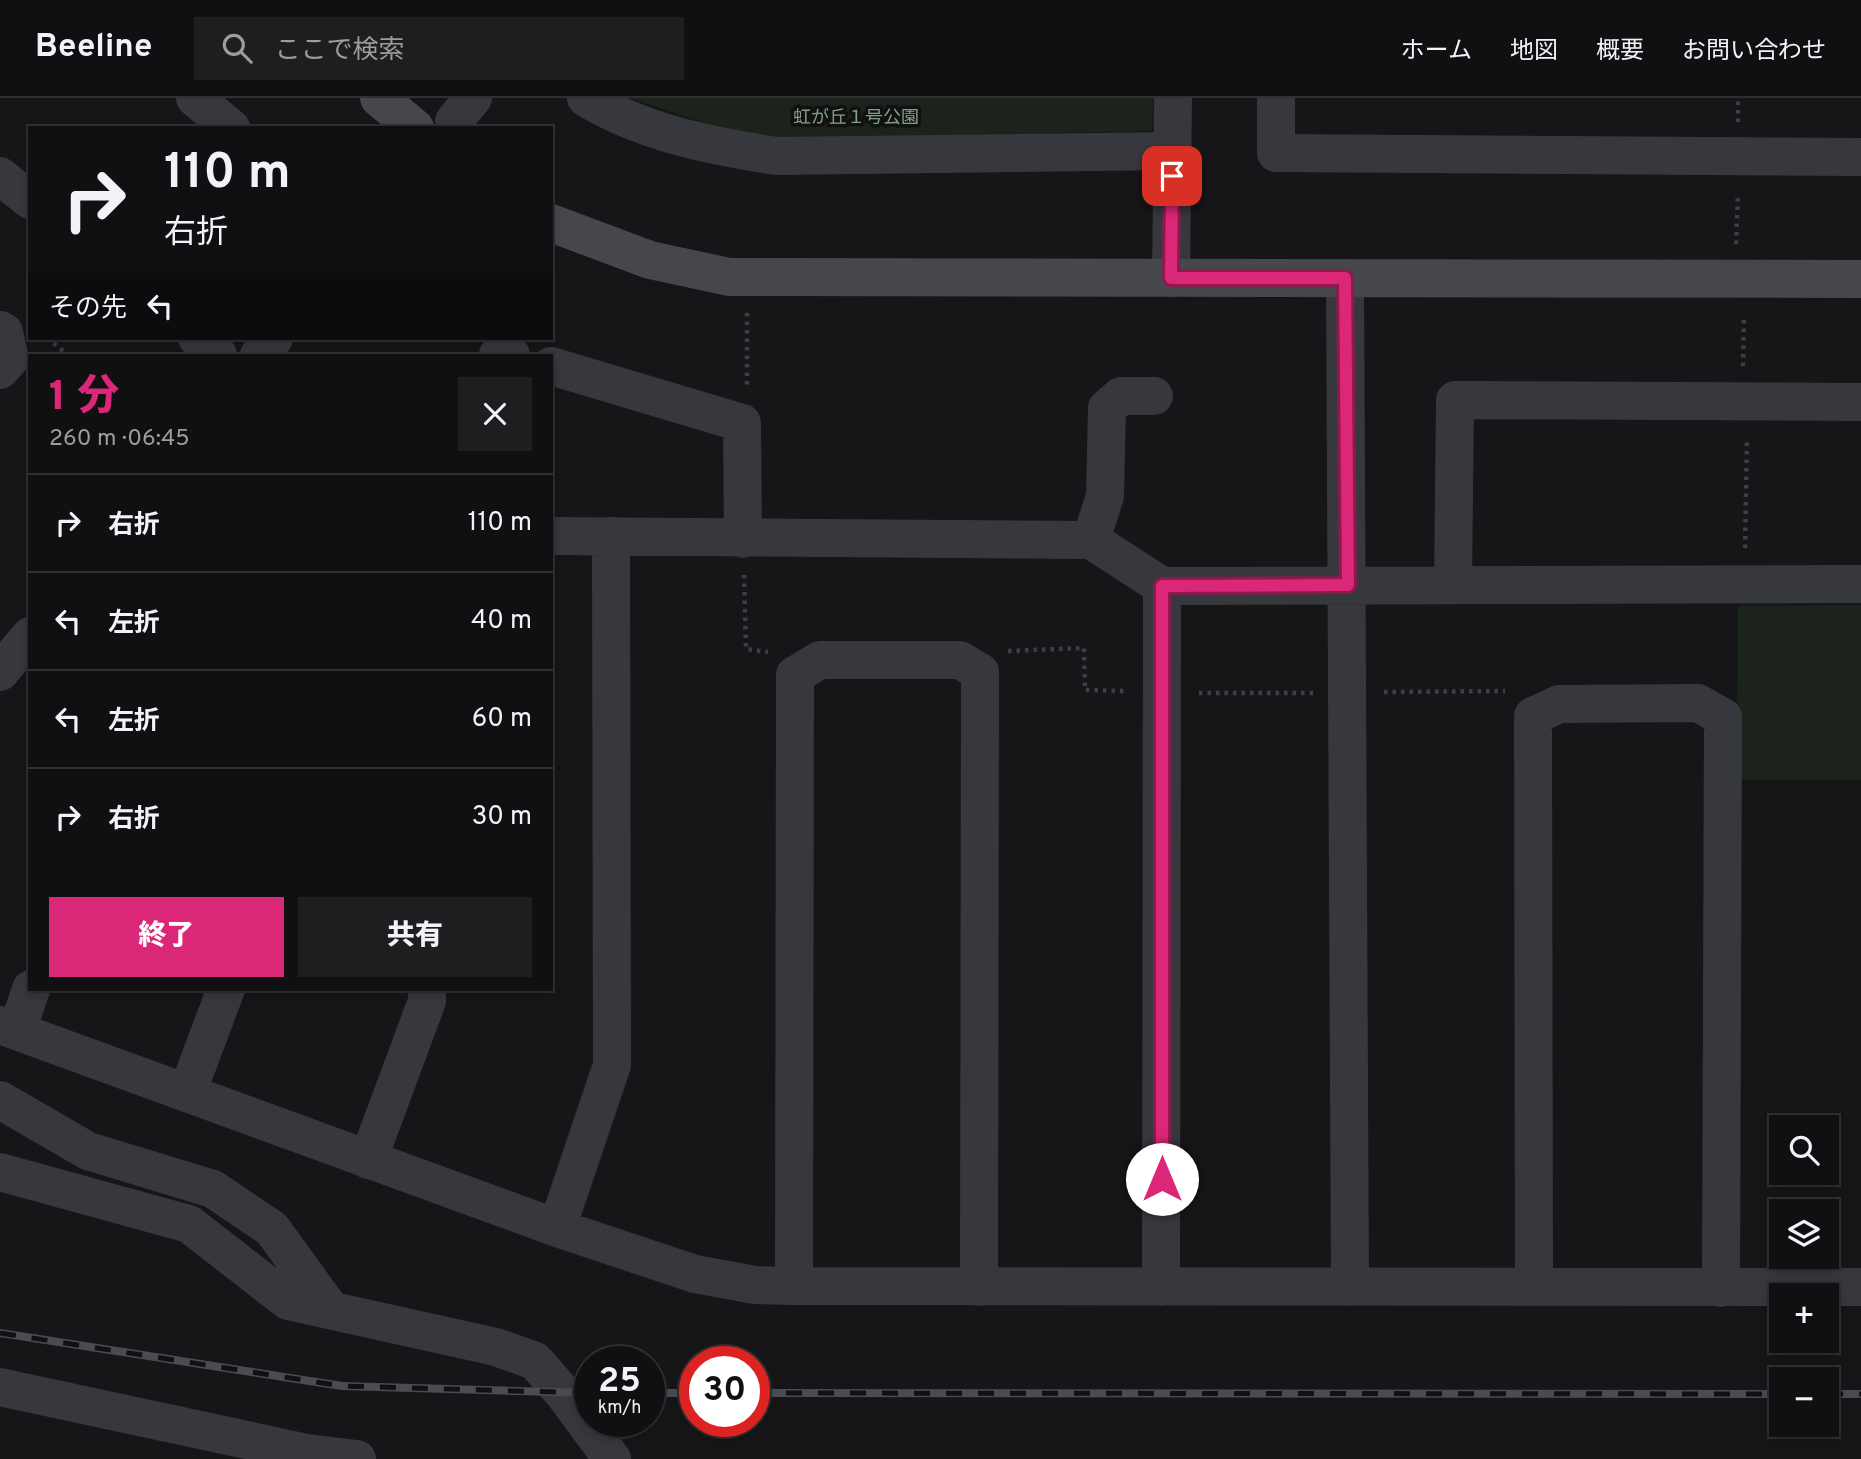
<!DOCTYPE html>
<html lang="ja">
<head>
<meta charset="utf-8">
<style>
  :root { --surface:#101012; --page:#1e1e20; --text:#f1f3f6; --muted:#9c9d9f; --line:#303032; --accent:#db2777 }
  body { margin:0; font-family:Overpass,"Noto Sans JP",sans-serif; background:var(--page); color:var(--text); height:100vh; display:flex; flex-direction:column; font-size:26px; white-space:nowrap }
  * { box-sizing:border-box; margin:0 }
  p { font-size:23px; color:var(--muted) }
  .icon { flex:none; width:38px; height:38px; fill:none; stroke:currentColor; stroke-width:2; stroke-linecap:round; stroke-linejoin:round }
  .map { position:relative; flex:1; overflow:hidden }
  .sheet { position:absolute; left:28px; top:256px; width:525px; height:637px; display:flex; flex-direction:column; background:var(--surface); border-radius:0px; box-shadow:0 4px 10px #0003,0 0 0 2px var(--line) }
  .sheet>* { flex:none }
  .guide { position:absolute; left:28px; top:28px; width:525px; height:214px; border-radius:0px; box-shadow:0 4px 10px #0003,0 0 0 2px var(--line); background:#101012; color:var(--text); overflow:hidden }
  .controls { position:absolute; left:1769px; top:1017px; display:grid; gap:14px }
  .controls a { display:grid; place-items:center; width:70px; height:70px; border-radius:0px; background:var(--surface); box-shadow:0 4px 10px #0003,0 0 0 2px var(--line); font-size:35px }
  .speed { position:absolute; left:574px; top:1248px; display:flex; gap:14px; font-size:35px; font-weight:700; text-align:center }
  .speed>* { display:grid; place-content:center; width:91px; height:91px; border-radius:50%; background:var(--surface); box-shadow:0 4px 10px #0003,0 0 0 2px var(--line); line-height:1 }
  .speed small { font-size:18px; font-weight:400 }
  .speed .limit { border:10px solid #d22; background:#fff; color:#111 }
  .pin { position:absolute; display:grid; place-items:center; width:60px; height:60px; color:#fff; margin:-30px; border-radius:14px; box-shadow:0 4px 10px #0006 }
  .me { position:absolute; width:77px; margin:-38px; rotate:0deg; stroke-linejoin:round; filter:drop-shadow(0 0 5px #0008) }
  .turn { display:flex; align-items:center; gap:24px; height:147px; padding:0 21px; font-size:32px }
  .turn .icon { width:91px; height:91px; stroke-width:2.5 }
  .turn b { display:block; font-size:49px; line-height:60px }
  .then { display:flex; align-items:center; height:66px; padding:0 21px; background:#0003; gap:14px; font-size:26px }
  .round { display:grid; place-items:center; flex:none; width:74px; height:74px; border-radius:0px; background:var(--page) }
  .overview { display:flex; align-items:center; justify-content:space-between; height:119px; padding:0 21px }
  h1 { font-size:42px; font-weight:800; line-height:52px; color:var(--accent) }
  .button { display:flex; gap:14px; margin-top:auto; padding:14px 21px }
  .button a { flex:1; height:80px; border-radius:0px; background:var(--accent); color:#fff; font-size:28px; font-weight:800; line-height:80px; text-align:center }
  .button a+a { background:var(--page); color:var(--text) }
  ul { padding:0; list-style:none }
  li { display:flex; align-items:center; gap:21px; height:98px; padding:0 21px; border-top:2px solid var(--line) }
  li div { flex:1 }
  li b { display:block; font-size:26px }
  li em { font-style:normal }
  header { display:flex; align-items:center; gap:42px; box-sizing:border-box; height:98px; padding:0 35px; background:var(--surface); border-bottom:2px solid var(--line) }
  header strong { font-size:33px }
  nav { display:flex; gap:38px; margin-inline-start:auto; font-size:24px }
  .search { width:490px; height:63px; background:var(--page); display:flex; align-items:center; gap:18px; box-sizing:border-box; padding:0 24px; border-radius:0px; color:var(--muted); font-size:26px }
  .map>svg:first-child { display:block }
  .green { fill:#1c231d }
  .lines { fill:none; stroke-linecap:round; stroke-linejoin:round }
  .path { stroke:#3d3f44; stroke-width:4.5; stroke-dasharray:3.5 5; stroke-linecap:butt }
  .street { stroke:#37383d; stroke-width:38 }
  .secondary { stroke:#45474d; stroke-width:38 }
  .rail-casing { stroke:#4a4c52; stroke-width:8 }
  .rail { stroke:#111113; stroke-width:5; stroke-dasharray:16; stroke-linecap:butt }
  .route-casing { stroke:#8e194d; stroke-width:18 }
  .route { stroke:#db2777; stroke-width:12 }
  .labels { text-anchor:middle; dominant-baseline:central; stroke-width:7; stroke-linejoin:round; paint-order:stroke }
  .park-label { font-size:18px; fill:#7fa381; stroke:#111113 }
</style>
</head>
<body>
<header>
<strong>Beeline</strong>
<div class="search"><svg class="icon" aria-label="search" viewBox="0 0 24 24"><circle cx="10" cy="10" r="6"/><path d="M15 15l6 6"/></svg>ここで検索</div>
<nav><a>ホーム</a><a>地図</a><a>概要</a><a>お問い合わせ</a></nav>
</header>
<div class="map">
<svg width="1861" height="1361" viewBox="0 0 1861 1361">
  <rect width="100%" height="100%" fill="#161618"/>
  <path class="green" d="M630 0H1153L1152 33 778 41 716 29Z
    M1861 507V682H1737L1738 508Z"/>
  <g class="lines">
    <path class="path" d="M1738 24V0
      M1736 146 1738 96
      M747 215V290
      M47 240 68 257
      M1743 268 1744 217
      M1745 450 1747 340
      M744 477 746 551 768 554
      M1008 553 1084 550 1085 592 1125 593
      M1384 594 1505 593
      M1199 595H1313"/>
    <path class="street" d="M195 0 231 30
      M586 0C644 35 711 48 777 58L1172 53
      M1276 0V55L1861 59
      M454 23 473 0
      M0 78 30 102
      M1171 180 1173 0
      M1345 180 1350 1189
      M0 232 4 234 10 261 0 272
      M197 240 218 257
      M259 257 274 240
      M498 257 500 254 511 257
      M551 268 742 325 743 441
      M1154 298H1121L1107 310 1105 398 1091 442 1162 488 1861 486
      M551 438 1091 442
      M1453 487 1455 302 1861 304
      M0 574 30 538
      M0 927 557 1130 695 1176 755 1187 794 1188 1861 1189
      M17 933 31 891
      M187 995 226 891
      M0 1002 88 1053 213 1091 272 1131 330 1211
      M368 1062 427 903V891
      M0 1074 189 1126 288 1203 496 1249 535 1263 564 1296 612 1361
      M557 1130 612 967 611 438
      M1534 1187 1533 618 1559 606 1698 605 1723 619 1721 1190
      M794 1188 795 577 820 562H960L980 574 979 1189
      M1161 1189 1162 488
      M0 1289 307 1355 357 1361"/>
    <path class="secondary" d="M379 0 415 30
      M551 125 650 162 729 179 1861 181"/>
    <g class="rail-casing">
      <path id="rail" d="M0 1235 342 1288 590 1295
        M649 1295H695
        M754 1295 1782 1296
        M1827 1296H1861"/>
    </g>
    <use href="#rail" class="rail"/>
  </g>
  <g class="lines">
    <g class="route-casing">
      <path id="route" d="M1162 1081V488L1348 487 1345 180H1171L1172 78"/>
    </g>
    <use href="#route" class="route"/>
  </g>
  <g class="labels">
    <g class="park-label">
      <text x="856" y="20">虹が丘１号公園</text>
    </g>
  </g>
</svg>
<div class="controls">
<a><svg class="icon" aria-label="search" viewBox="0 0 24 24"><circle cx="10" cy="10" r="6"/><path d="M15 15l6 6"/></svg></a>
<a><svg class="icon" aria-label="layers" viewBox="0 0 24 24"><path d="M12 4l9 5-9 5-9-5zM3 14l9 5 9-5"/></svg></a>
<a>+</a>
<a>−</a>
</div>
<div class="speed"><div>25<small>km/h</small></div><div class="limit">30</div></div>
<div class="pin" style="left:1172px;top:78px;background:#d93025"><svg class="icon" aria-label="arrive" viewBox="0 0 24 24"><path d="M6 21V4h12l-3 4 3 4H6"/></svg></div>
<svg class="me" style="left:1162px;top:1081px" viewBox="-20 -20 40 40"><circle r="19" fill="#fff"/><path d="M0-13L10 11 0 6-10 11z" fill="#db2777"/></svg>
<div class="guide">
<div class="turn"><svg class="icon" aria-label="right" viewBox="0 0 24 24"><path d="M7 20v-9h11M14 6l5 5-5 5"/></svg><div><b>110 m</b>右折</div></div>
<div class="then">その先<svg class="icon" aria-label="left" viewBox="0 0 24 24"><path d="M17 20v-9H6M10 6l-5 5 5 5"/></svg></div>
</div>
<section class="sheet">
<div class="overview"><div><h1>1 分</h1><p>260 m · 06:45</p></div><a class="round"><svg class="icon" aria-label="close" viewBox="0 0 24 24"><path d="M6 6l12 12M18 6L6 18"/></svg></a></div>
<ul>
<li><svg class="icon" aria-label="right" viewBox="0 0 24 24"><path d="M7 20v-9h11M14 6l5 5-5 5"/></svg><div><b>右折</b></div><em>110 m</em></li>
<li><svg class="icon" aria-label="left" viewBox="0 0 24 24"><path d="M17 20v-9H6M10 6l-5 5 5 5"/></svg><div><b>左折</b></div><em>40 m</em></li>
<li><svg class="icon" aria-label="left" viewBox="0 0 24 24"><path d="M17 20v-9H6M10 6l-5 5 5 5"/></svg><div><b>左折</b></div><em>60 m</em></li>
<li><svg class="icon" aria-label="right" viewBox="0 0 24 24"><path d="M7 20v-9h11M14 6l5 5-5 5"/></svg><div><b>右折</b></div><em>30 m</em></li>
</ul>
<div class="button"><a>終了</a><a>共有</a></div>
</section>
</div>
</body>
</html>
